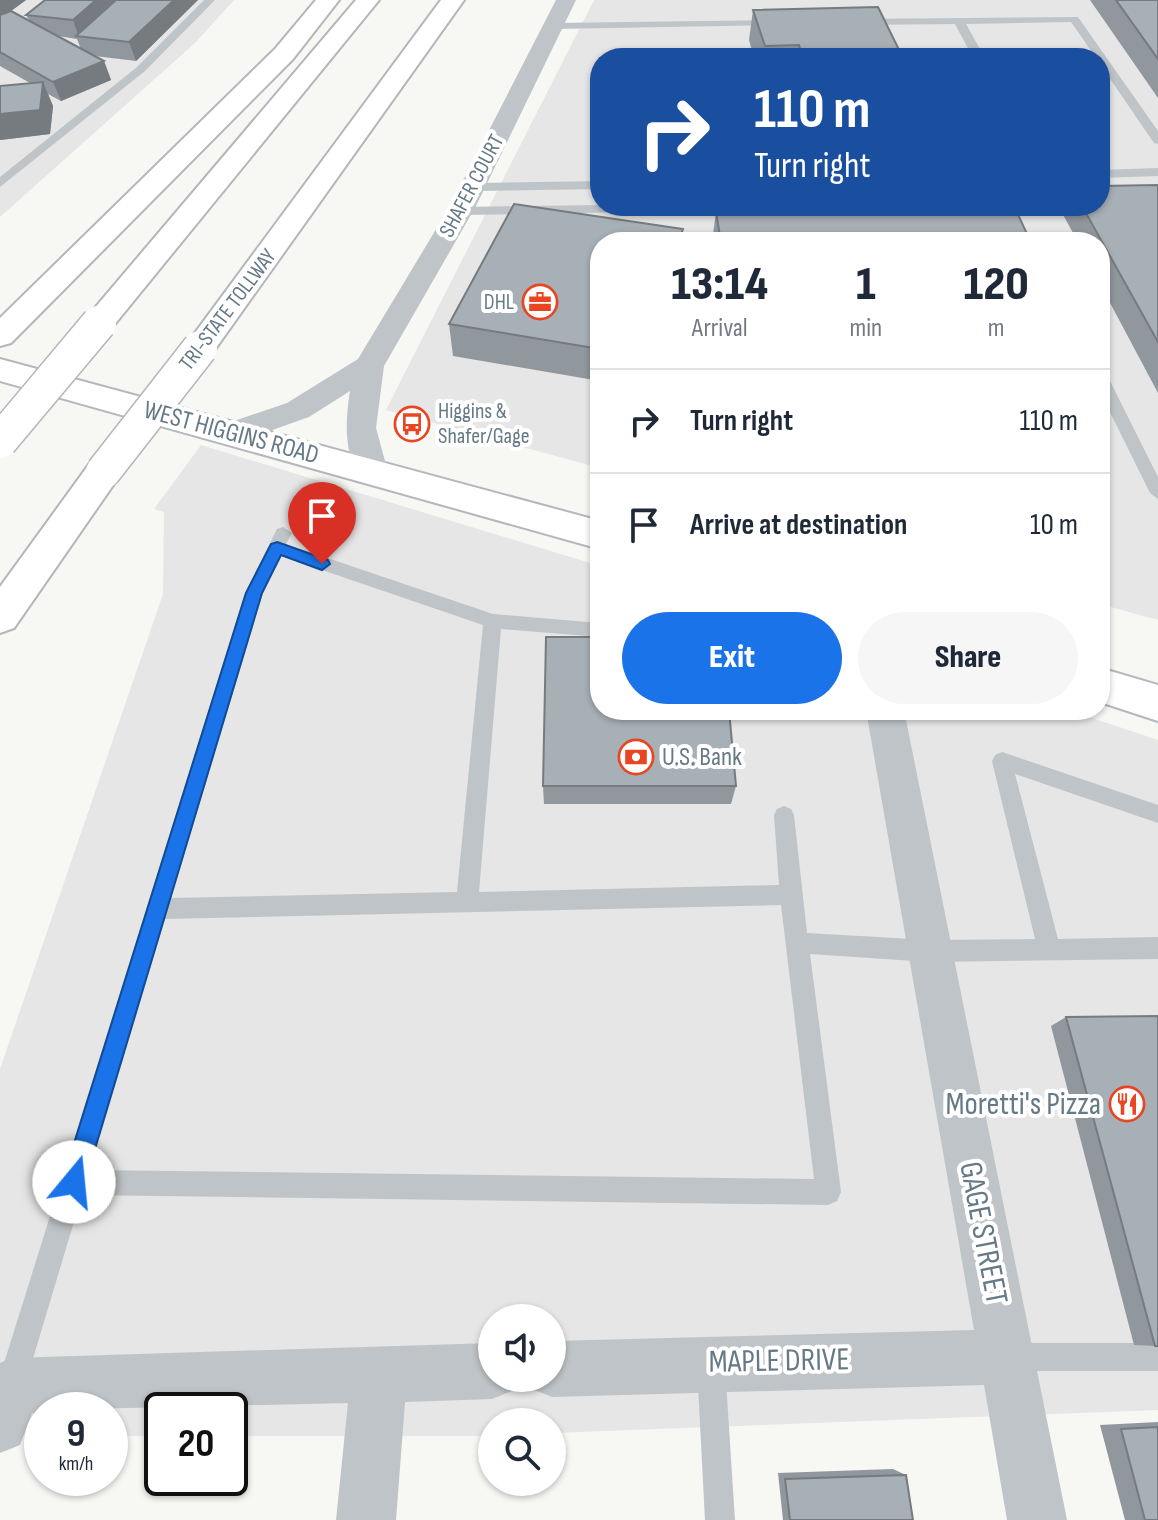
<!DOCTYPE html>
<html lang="en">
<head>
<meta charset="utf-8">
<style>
  :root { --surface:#fff; --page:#f6f6f7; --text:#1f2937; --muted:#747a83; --line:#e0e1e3; --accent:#1a73e8 }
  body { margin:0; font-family:"Sofia Sans Condensed",sans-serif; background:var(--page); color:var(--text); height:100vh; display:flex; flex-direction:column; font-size:30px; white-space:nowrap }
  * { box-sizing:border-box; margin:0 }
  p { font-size:26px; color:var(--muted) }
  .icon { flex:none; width:44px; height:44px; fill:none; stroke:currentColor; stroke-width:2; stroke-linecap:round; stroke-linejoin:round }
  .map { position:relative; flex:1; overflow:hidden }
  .drawer { position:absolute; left:590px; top:232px; width:520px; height:488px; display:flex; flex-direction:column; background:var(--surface); border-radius:32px; box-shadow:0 2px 6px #0004 }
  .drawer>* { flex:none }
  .hud { position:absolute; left:590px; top:48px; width:520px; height:168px; border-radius:32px; box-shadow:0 2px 6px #0004; background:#1a4fa0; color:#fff; overflow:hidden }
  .fabs { position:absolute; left:478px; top:1304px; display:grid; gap:16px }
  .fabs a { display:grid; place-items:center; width:88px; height:88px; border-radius:50%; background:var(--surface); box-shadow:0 2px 6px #0004; font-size:40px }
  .speed { position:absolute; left:24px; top:1392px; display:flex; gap:16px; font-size:40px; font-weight:700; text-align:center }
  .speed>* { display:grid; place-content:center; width:104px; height:104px; border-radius:50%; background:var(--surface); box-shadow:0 2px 6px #0004; line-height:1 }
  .speed small { font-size:20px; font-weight:400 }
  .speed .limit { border:4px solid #111; border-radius:12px; background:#fff; color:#111 }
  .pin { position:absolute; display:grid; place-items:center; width:68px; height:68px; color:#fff; margin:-82px -34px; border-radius:50% 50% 50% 0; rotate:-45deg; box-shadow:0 0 8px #0007 }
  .pin .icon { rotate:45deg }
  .me { position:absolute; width:88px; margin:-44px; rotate:17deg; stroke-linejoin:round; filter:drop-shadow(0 0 6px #0008) }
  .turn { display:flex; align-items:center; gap:28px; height:168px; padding:0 32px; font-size:36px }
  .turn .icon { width:104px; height:104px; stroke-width:2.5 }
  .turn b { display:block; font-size:56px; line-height:68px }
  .eta { display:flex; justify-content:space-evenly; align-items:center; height:136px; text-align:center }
  .eta b { font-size:48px; font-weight:800; line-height:56px }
  .cta { display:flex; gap:16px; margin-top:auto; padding:16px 32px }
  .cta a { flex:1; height:92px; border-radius:48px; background:var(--accent); color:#fff; font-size:32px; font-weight:800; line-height:92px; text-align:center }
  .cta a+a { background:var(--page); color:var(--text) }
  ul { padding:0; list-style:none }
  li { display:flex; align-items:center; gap:24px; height:104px; padding:0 32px; border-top:2px solid var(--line) }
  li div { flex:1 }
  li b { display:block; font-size:30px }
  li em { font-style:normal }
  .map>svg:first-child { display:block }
  .built { fill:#e5e6e5; fill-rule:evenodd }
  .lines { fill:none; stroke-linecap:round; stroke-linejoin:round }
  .primary-casing { stroke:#b3b8bc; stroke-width:4 }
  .highway-casing { stroke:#b3b7ba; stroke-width:4 }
  .lane { fill:#bfc4c8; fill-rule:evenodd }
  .street { fill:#bfc4c8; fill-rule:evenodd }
  .primary { fill:#fff; fill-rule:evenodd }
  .highway { fill:#fff; fill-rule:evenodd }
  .highway-bridge-casing { stroke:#b3b7ba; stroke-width:37; stroke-linecap:butt }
  .highway-bridge { stroke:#fff; stroke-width:34 }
  .wall { fill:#90979d; fill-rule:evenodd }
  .shaded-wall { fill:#757b7f }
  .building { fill:#a7b0b6; stroke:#757b7f; stroke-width:2 }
  .route { fill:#1a73e8; stroke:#114b97; stroke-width:2 }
  .labels { text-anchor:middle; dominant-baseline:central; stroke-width:8; stroke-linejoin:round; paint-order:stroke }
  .far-street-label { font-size:22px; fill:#657986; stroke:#fff }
  .far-poi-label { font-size:22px; fill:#657986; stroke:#fff; text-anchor:end }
  .street-label { font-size:26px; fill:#657986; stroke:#fff }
  .poi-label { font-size:26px; fill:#657986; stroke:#fff; text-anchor:start }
  .near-poi-label { font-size:32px; fill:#657986; stroke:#fff; text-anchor:end }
  .near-street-label { font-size:32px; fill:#657986; stroke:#fff }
</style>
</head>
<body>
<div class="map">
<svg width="1158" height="1520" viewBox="0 0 1158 1520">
  <rect width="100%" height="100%" fill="#f7f7f4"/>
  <path class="built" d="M0 0H234L195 43 0 217Z
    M594 0H1158V620L1100 604V242H600V468L386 410ZM600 58H1100V206H600Z
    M201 445 600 566V710H1068L1158 740V1410L552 1433V1422H492V1436H230V1410H162V1436H110V1410H42V1436H0V1069L163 594 164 512 154 509ZM492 1318H552V1378H492Z"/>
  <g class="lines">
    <g class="primary-casing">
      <path id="primary" d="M0 359 600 521V549L0 381Z
        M1100 668 1158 685V721L1100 702Z"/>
    </g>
    <g class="highway-casing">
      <path id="highway" d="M316 0H339L293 59 11 343 0 346V318L275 49Z
        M356 0H379L110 330 99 333 88 330 83 323 88 316Z
        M441 0H464L211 355 200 358 189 355 184 348 189 341Z
        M103 459 116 463 121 472 116 481 14 628 0 633V587L90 463Z"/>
    </g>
    <path class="lane" d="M204 0H215L145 71 0 187V177L137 67Z
      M1078 17 1158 131V144L1154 143 1100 64V58H1096L1071 22 966 24 985 58H973L955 24 857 25 852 22 857 19Z
      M777 20 781 21V25L553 29 548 26 553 23Z
      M1158 168V176L1100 178V170Z
      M600 181V189L473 191 467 187 473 183Z
      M600 205V206H759L753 210 460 215 453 211 460 207Z
      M1100 372 1108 377 1158 477V499L1150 493 1100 392Z
      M283 527 292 533 286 544 493 614 600 623V637L501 629 479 892 779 885 774 815 777 809 784 806 791 809 794 815 807 933 930 940 1035 939 992 761 995 755 1002 752 1158 805V823L1015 774 1058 939 1158 937V959L930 962 810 954 841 1192 837 1201 828 1205 82 1195 26 1382 22 1392 12 1396 2 1392 0 1376 245 593 277 529ZM281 556 483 625 457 892 171 898 263 593ZM781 905 814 1179 90 1170 165 919Z
      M1010 1343H1158V1371H1010L1000 1367 996 1357 1000 1347Z
      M711 1352 721 1356 725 1366 735 1520H705L697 1366 701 1356Z"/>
    <path class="street" d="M556 0H576L476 206 384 366 376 428 388 472 384 480 372 483 360 480C344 452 345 422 350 391L309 417 233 444 222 441 217 433 222 425 287 403 358 359 450 206Z
      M866 710H904L1067 1520H1007L984 1385 552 1397 532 1389 528 1378H552V1341L974 1330Z
      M492 1343V1378H517L512 1391 492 1399 405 1402 396 1520H336L348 1403 42 1410V1413H32L20 1445 0 1453V1363L11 1358Z"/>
    <use href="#primary" class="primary"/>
    <use href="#highway" class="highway"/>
    <g class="highway-bridge-casing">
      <path id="highway-bridge" d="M0 441 99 323
        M103 472 200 348"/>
    </g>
    <use href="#highway-bridge" class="highway-bridge"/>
  </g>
  <path class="wall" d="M0 0H26L11 11 29 20 26 15 198 0 136 61 95 56 104 61 111 80 61 101 48 94 53 106 50 134 0 140V86L30 83 0 66ZM58 36 77 39 81 49Z
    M1090 0H1158V98Z
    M753 10 903 58H754L749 40Z
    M1158 185V393L1100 284V242H1078L1061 211 1064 206H1100Z
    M741 206H1014L1029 238 1028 242H712L716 212H740Z
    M600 242V381L453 356 449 324Z
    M543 786H736L731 804H544Z
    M1066 1017 1158 1346 1134 1345 1051 1026Z
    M1158 1422V1520H1125L1100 1425Z
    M893 1469 906 1475 913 1520H783L778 1473Z"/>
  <path class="shaded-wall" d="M0 0H26L0 19Z
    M96 0H123L79 37 73 20Z
    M174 0H198L136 61 129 42Z
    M104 61 111 80 61 101 53 82Z
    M43 82 53 106 50 134 0 140V114Z"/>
  <path class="building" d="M45 0H96L73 20 26 15Z
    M116 0H174L129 42 76 36Z
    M1116 0H1158V59Z
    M878 7 903 58H803L799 45 765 46 753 10Z
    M11 11 104 61 53 82 0 52V15Z
    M43 82 40 110 0 114V86Z
    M1158 185V342L1082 206H1100V186Z
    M514 204 683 229 678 242H600V349L449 324Z
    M750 206H1014L1029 238 1010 239 1012 242H721L716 212H752Z
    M546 637H600V710H729L736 786H543Z
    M1158 1016V1346H1155L1066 1017Z
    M1158 1427V1520H1145L1121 1429Z
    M906 1475 913 1520H790L785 1479Z"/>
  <path class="route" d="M277 542 328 560 330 564 322 570 281 555 262 593 85 1182 82 1191 74 1194 66 1191 62 1182 246 593 271 544Z"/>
  <defs>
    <g id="office-ring" transform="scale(1.8)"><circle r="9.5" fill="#fff" stroke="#ea4521" stroke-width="1.5"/><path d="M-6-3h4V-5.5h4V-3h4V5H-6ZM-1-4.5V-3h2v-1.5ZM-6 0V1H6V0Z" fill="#ea4521"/></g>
    <g id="bus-ring" transform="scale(1.8)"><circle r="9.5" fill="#fff" stroke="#ea4521" stroke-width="1.5"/><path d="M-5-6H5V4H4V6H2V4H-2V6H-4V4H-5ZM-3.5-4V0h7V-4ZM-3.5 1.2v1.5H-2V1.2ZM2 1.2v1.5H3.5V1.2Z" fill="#ea4521"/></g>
    <g id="bank-ring" transform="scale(1.8)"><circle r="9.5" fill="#fff" stroke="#ea4521" stroke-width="1.5"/><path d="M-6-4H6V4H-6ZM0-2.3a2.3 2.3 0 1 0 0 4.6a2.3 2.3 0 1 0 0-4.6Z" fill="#ea4521"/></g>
    <g id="restaurant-ring" transform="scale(1.8)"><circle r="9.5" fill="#fff" stroke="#ea4521" stroke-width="1.5"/><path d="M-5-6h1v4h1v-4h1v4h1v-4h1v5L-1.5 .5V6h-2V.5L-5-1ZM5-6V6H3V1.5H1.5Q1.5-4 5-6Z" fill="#ea4521"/></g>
  </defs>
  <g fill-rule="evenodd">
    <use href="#office-ring" x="540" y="302"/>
    <use href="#bus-ring" x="412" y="424"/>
    <use href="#bank-ring" x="636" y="757"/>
    <use href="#restaurant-ring" x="1127" y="1104"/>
  </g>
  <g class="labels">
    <g class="far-street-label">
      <text transform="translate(472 186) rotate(-62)">SHAFER COURT</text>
      <text transform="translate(228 310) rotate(-53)">TRI-STATE TOLLWAY</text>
    </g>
    <g class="far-poi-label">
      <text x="514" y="302">DHL</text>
      <text x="438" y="411" text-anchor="start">Higgins &amp;<tspan x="438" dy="25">Shafer/Gage</tspan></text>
    </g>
    <g class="street-label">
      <text transform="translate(231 433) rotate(15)">WEST HIGGINS ROAD</text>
    </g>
    <g class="poi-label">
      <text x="662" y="757">U.S. Bank</text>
    </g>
    <g class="near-poi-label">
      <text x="1101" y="1104">Moretti's Pizza</text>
    </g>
    <g class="near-street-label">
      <text transform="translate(983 1233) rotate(79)">GAGE STREET</text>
      <text transform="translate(779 1361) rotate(-1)">MAPLE DRIVE</text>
    </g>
  </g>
</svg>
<div class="fabs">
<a><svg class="icon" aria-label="sound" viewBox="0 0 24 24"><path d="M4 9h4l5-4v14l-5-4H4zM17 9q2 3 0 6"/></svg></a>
<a><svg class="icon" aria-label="search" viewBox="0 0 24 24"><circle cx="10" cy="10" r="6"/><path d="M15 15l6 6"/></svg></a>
</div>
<div class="speed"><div>9<small>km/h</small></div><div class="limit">20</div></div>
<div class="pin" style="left:322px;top:564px;background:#d93025"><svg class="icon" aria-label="arrive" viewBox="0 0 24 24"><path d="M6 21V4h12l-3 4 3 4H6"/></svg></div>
<svg class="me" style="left:74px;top:1182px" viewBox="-20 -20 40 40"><circle r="19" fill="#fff"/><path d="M0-13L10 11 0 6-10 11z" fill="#1a73e8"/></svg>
<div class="hud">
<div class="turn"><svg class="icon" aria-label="right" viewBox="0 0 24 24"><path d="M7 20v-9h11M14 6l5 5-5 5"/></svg><div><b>110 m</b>Turn right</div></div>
</div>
<section class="drawer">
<div class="eta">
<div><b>13:14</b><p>Arrival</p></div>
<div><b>1</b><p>min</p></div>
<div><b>120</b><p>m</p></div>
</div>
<ul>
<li><svg class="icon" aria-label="right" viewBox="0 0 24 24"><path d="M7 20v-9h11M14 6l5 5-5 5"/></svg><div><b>Turn right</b></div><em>110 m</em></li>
<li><svg class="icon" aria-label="arrive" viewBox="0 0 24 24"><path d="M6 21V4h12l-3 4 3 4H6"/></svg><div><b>Arrive at destination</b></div><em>10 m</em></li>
</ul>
<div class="cta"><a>Exit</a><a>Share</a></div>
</section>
</div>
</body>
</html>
